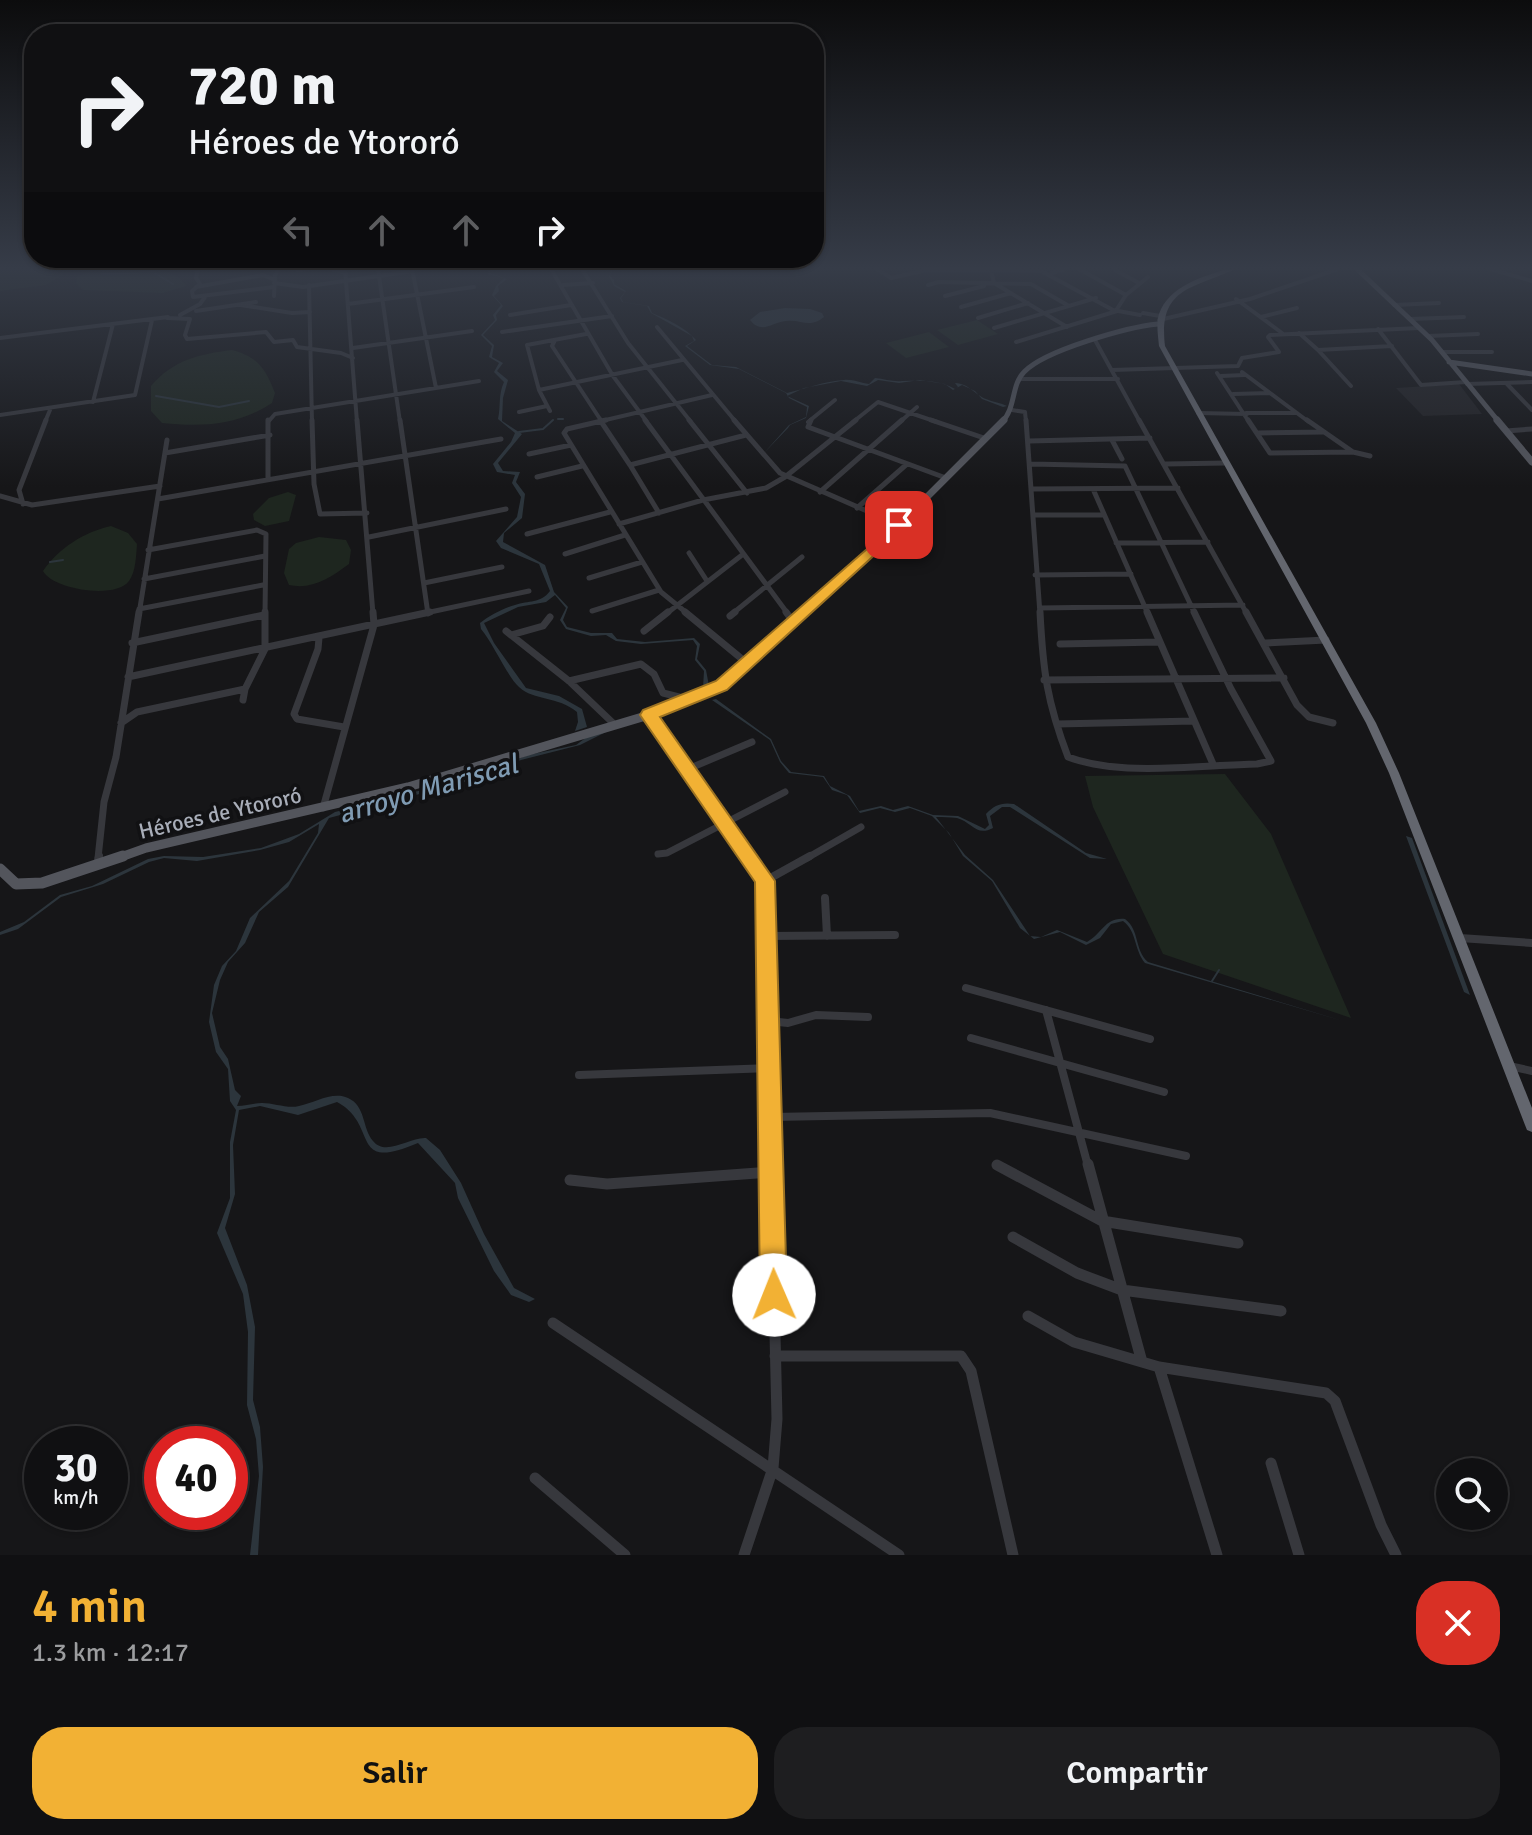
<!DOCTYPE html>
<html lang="es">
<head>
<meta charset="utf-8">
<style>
  :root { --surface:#101012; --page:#1e1e20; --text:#f1f3f6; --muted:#9c9d9f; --line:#303032; --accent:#f2b134 }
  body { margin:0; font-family:Signika,sans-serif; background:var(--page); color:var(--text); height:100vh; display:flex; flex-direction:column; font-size:30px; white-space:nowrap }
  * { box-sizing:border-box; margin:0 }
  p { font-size:26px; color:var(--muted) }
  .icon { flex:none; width:44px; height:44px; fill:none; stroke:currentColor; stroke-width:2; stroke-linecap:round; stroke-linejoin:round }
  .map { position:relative; height:1555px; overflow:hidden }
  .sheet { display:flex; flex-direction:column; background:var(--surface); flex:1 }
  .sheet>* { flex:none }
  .top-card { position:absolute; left:24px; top:24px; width:800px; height:244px; border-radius:32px; box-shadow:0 2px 6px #0004,0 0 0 2px var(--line); background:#101012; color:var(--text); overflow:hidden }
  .controls { position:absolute; left:1436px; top:1458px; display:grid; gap:16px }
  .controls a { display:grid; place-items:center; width:72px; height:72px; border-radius:50%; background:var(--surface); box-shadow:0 2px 6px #0004,0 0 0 2px var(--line); font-size:40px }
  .speed { position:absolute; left:24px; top:1426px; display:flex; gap:16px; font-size:40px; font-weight:700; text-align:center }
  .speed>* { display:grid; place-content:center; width:104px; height:104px; border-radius:50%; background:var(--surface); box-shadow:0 2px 6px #0004,0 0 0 2px var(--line); line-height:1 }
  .speed small { font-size:20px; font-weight:400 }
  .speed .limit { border:12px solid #d22; background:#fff; color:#111 }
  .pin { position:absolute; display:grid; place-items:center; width:68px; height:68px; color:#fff; margin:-34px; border-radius:16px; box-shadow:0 4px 12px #0006 }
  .me { position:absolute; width:88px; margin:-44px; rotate:359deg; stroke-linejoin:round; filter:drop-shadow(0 0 6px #0008) }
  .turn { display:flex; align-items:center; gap:28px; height:168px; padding:0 32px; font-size:36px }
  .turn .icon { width:104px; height:104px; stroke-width:2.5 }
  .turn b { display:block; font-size:56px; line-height:68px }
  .lanes { display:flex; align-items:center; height:76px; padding:0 32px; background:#0003; justify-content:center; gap:40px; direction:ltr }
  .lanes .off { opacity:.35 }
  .round { display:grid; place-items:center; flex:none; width:84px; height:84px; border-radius:32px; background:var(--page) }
  .overview { display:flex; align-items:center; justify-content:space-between; height:136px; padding:0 32px }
  h1 { font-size:48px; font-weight:600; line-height:60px; color:var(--accent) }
  .cta { display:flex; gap:16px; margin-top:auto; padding:16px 32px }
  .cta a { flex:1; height:92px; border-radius:32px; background:var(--accent); color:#111; font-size:32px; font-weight:600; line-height:92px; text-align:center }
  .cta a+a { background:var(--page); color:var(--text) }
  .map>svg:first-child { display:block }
  .built { fill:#222225 }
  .green { fill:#1e261f }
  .water { fill:#2c353c }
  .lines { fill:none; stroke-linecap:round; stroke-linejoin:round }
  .stream { stroke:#2c353c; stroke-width:2 }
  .minor-far4 { stroke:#37383d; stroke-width:4 }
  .minor-far3 { stroke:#37383d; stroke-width:5 }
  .minor-far2 { stroke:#37383d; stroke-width:7 }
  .minor-far1 { stroke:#37383d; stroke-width:8 }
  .minor { stroke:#37383d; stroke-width:11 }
  .major-far3 { stroke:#53555c; stroke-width:5 }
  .major-far2 { stroke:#53555c; stroke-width:7 }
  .major-far1 { stroke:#53555c; stroke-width:9 }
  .major { stroke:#53555c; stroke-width:11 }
  .highway { fill:#63666e; fill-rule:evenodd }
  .route { fill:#f2b134; stroke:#9d7322; stroke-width:2 }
  .labels { text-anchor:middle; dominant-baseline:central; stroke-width:7; stroke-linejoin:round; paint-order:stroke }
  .street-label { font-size:22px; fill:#a8adb8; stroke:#111113 }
  .near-water-label { font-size:28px; font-style:italic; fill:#7f9bb3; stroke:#111113 }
</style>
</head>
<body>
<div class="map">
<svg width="1532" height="1555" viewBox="0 0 1532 1555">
  <rect width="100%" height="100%" fill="#161618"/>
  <path class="built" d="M1459 384 1482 414 1423 416 1396 388Z"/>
  <path class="green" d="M0 269H62L65 273 46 285 0 291Z
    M93 269C117 269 173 262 186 286L163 293 83 290 76 283 77 277Z
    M977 320 998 334 958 345 937 330Z
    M929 332 949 347 906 358 886 343Z
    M232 350C258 357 265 368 275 393L272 403C237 426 202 427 162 423L151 411V386C173 360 199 354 232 350Z
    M288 492 296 495 289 521 265 526 254 520 253 514 269 498Z
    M111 526 128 533 137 544C136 556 136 571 129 581 115 600 52 589 43 571 59 548 84 532 111 526Z
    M319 537 346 540 351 550 349 564C330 578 312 590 289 585L284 573 289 549 296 543Z
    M1225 774 1271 834 1351 1018 1163 954 1093 807 1085 776Z"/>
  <path class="water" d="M490 269V273L507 279 498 286 499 291 494 296 503 306 496 315 497 320 483 335 494 345 492 357 503 363 497 371 508 380 503 398 502 421 522 434 498 463 503 471 520 472 516 482 525 494 522 518 504 533 503 542 545 565 554 592 568 607 563 620 567 627 591 633H612L617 639 645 642 694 638 700 644 697 659 706 670 709 686 703 688 704 671 695 660 697 646 693 640 641 644 616 641 606 635 591 636 566 629 560 620 566 608 555 595 546 602 518 607 484 623 494 643 526 688 559 696 582 709 587 727 575 731 578 722 577 712C558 696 534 701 519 687 507 676 493 643 481 629L480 623C489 616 504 608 515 605 529 600 540 604 550 591L539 564 501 548 496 541 517 517 521 497 512 483 515 475 497 472 493 464 511 442 515 433 498 419C501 406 498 395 504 382L494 372 499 363 489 357 492 346 481 335 495 320 493 315 501 305 492 295 496 286 504 278 487 274Z
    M613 269 610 276 614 280V284L626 291 621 298 623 302 649 306 652 313C667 319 686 328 696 340L687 346 712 365 736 367 787 393C805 389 824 381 844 380 852 379 861 383 869 384L875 378C884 379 894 382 902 381 921 381 937 379 955 389L958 387 955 383C970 384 975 395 986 399 993 402 1001 403 1007 406L1003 407 982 399 975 391 962 385 953 390 945 384 920 380 899 383 878 380 867 386 841 381 804 388 787 396 809 406 806 418 790 425 788 428 764 453 789 425 806 417 807 407 789 398 786 393 739 369 710 365 685 346 694 341 692 336 651 313 647 306 622 302 620 298 625 292 614 286 609 276Z
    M785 308 810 309 822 313 824 317C809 329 802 319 786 321 772 322 762 335 750 320L760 312Z
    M716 699 771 739 781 761 791 772 824 776 830 786 850 796 859 811 881 806 893 810 908 806 933 815 958 816 985 829 989 825 986 814C994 805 1002 802 1014 804L1086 853 1107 859 1090 858 1010 807H1002L990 816 993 828C976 837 972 822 957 818 950 817 943 817 936 817L965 855 993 880 1030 936 1041 937 1057 930 1087 942C1103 933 1105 917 1125 919 1140 930 1134 950 1148 962L1343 1021 1145 963C1134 950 1137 931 1123 921L1111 924 1100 938 1086 945 1060 932 1034 939 1020 928 992 881 963 856 949 833 932 816 910 808 895 812 880 808 860 813 847 795 832 790 823 777 789 773 780 762 770 740 712 700Z
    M606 732 580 745 521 760 476 779 329 818 288 887 259 912 245 943 228 962 220 980 212 1013 220 1047 228 1059 235 1090 241 1096 237 1106C246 1106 254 1103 262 1103 274 1103 288 1109 299 1106 315 1103 332 1091 348 1098 366 1106 362 1128 373 1141 386 1157 409 1137 426 1138L440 1150 461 1183 484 1234 514 1288 535 1299 529 1302 511 1295 494 1271 458 1198 455 1183 418 1143C348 1173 380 1125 337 1102L298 1115 260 1106 239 1110 233 1145 235 1194 225 1228 247 1285 255 1327 253 1400 260 1427 263 1467 258 1555H250L259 1476 256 1439 247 1405 248 1332 243 1294 217 1233 230 1198V1142L236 1110 230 1101 228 1069 216 1052 209 1022 214 985 222 966 236 951 250 918 289 881 318 833 319 824 289 842 260 850 197 861 164 858 149 862 103 884 61 897 18 929 0 935V932L24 922 60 895 92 886 148 859 164 856 203 857 261 848 299 834 335 812 462 780 528 755 576 745 591 734Z
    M1406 836 1412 838 1470 995 1464 992Z"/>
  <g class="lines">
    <path class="stream" d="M102 274 153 272 173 284
      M156 396 219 407 249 401
      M558 419H563
      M519 432 543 429 553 420
      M50 562 63 560
      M1212 981 1219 970"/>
    <path class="minor-far4" d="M198 269 196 278 200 284 192 291 193 297 274 287
      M331 269 346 273
      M345 269 357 422
      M378 269 400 422
      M412 269 436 388
      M551 269 613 376 647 422
      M582 269 628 343 691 422
      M877 269 891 278 927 270 1041 271 1113 310 1140 315
      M1079 269 1126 295
      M1113 269 1139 283
      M1490 269 1532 281
      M297 270 308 269
      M991 270 994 283 1067 327
      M1052 273 1065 269
      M274 283 303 287 413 271
      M309 285 312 422
      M563 285 593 283
      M928 285 939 282 1031 284 1069 306
      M196 287 263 275 275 280
      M274 296 275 275 279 269
      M945 296 984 286
      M1236 299 1282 333
      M348 304 474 287
      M241 305 292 313 310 312
      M1394 305 1439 303
      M961 307 1011 293
      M1117 309 1126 295 1148 277
      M196 311 256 302
      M1143 313 1160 316
      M180 315 200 304 205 297
      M510 315 571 305
      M1261 317 1297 308
      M167 318 190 319 185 335 187 339 266 332 274 342 293 340 297 347 341 353 353 358
      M978 318 1028 303
      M1410 319 1464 317
      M1159 320 1250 299 1338 269
      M657 327 736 422
      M994 328 1096 298
      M1378 329 1421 385 1466 382
      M502 332 612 316
      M1299 333 1318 350 1392 346
      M1428 336 1478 334
      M0 338 168 317
      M555 340 552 346 602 422
      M1095 340 1140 422
      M1016 342 1117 311
      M353 348 472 331
      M1318 350 1351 386
      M1442 352H1492
      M1112 370 1238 366 1242 358 1279 352 1268 337 1270 335 1419 328
      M1242 372 1309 422
      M1217 373 1249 422
      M1221 376 1244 375
      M1020 379H1118
      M1467 384 1532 382
      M1507 384 1532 410
      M539 390 682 360
      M1233 394 1270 393
      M93 402 113 324
      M1012 410 1025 412 1026 422
      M550 411 539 390 527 345 586 334
      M519 412 547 406
      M1198 413 1247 414
      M1246 413H1297
      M0 415 135 395 152 320
      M45 422 50 410
      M268 422 275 414 479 381
      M597 422 712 395
      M808 422 835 400
      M853 422 878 402 937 422
      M900 422 917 407"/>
    <path class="minor-far3" d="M312 420 314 484 320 514 367 513
      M357 420 373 614
      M400 420 428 614
      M600 420 630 465 746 435
      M606 420 567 429 564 433 661 592 688 614
      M645 420 788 614
      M689 420 747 493
      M734 420 780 473 899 525
      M811 420 808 427 946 478
      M931 420 984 438
      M1026 420 1040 614
      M1139 420 1247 614
      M1248 420 1270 453 1353 452
      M1307 420 1353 452 1370 456
      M1506 431 1532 429
      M1258 433 1323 432
      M1112 440 1122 459
      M1029 441 1150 438
      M165 453 270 435
      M529 454 571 445
      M1031 464 1125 466 1195 614
      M1165 464 1226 463
      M630 465 659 513
      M537 477 582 466
      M268 479V420
      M1032 489 1178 488
      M1093 489 1148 614
      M820 492 902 420
      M0 496 32 505 160 486
      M158 499 501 439
      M23 504 19 490 46 420
      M857 508 907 464
      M1034 515H1104
      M619 524 703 500 766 488 785 477 856 420
      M527 534 610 512
      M369 537 506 509
      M1116 543 1208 542
      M148 550 257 530 266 534 265 614
      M689 553 707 581
      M565 554 625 535
      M1035 575 1131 574
      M589 578 642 562
      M144 579 265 556
      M424 583 502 567
      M1040 608 1243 605
      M139 609 263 585
      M592 611 659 590
      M139 614 167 440
      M421 614 529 591
      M666 614 742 555
      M732 614 802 557"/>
    <path class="minor-far2" d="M685 612 748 664
      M786 612 794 623
      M1040 612C1043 671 1047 702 1068 757 1121 777 1200 765 1257 764L1271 761 1231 689 1194 612
      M1147 612 1213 764
      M1246 612 1297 705 1309 717 1333 723
      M730 616 735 612
      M506 631 569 681 614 724
      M644 631 668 612
      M511 635 543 626 550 617
      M319 638 318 649 294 714 297 719 344 727
      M132 643 264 615
      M1265 643 1326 640
      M1060 644 1159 642
      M128 677 430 612
      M1044 680 1284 678
      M569 681 641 664 654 674 663 693 691 700
      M243 700 245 689 265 649V612
      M649 715 749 858
      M121 723 137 712 245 689
      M1057 724 1194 721
      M688 769 752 742
      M323 808 374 625 373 612
      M658 854 667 853 785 792
      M98 858 104 802 116 757 139 612
      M807 858 861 827"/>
    <path class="minor-far1" d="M747 856 765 881 771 1166
      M98 862 99 856
      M765 881 810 856
      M825 898 827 936
      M768 936 895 935
      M1460 938 1532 943
      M966 988 1150 1039
      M1046 1010 1088 1166
      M769 1021 788 1023 816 1015 868 1017
      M971 1038 1164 1092
      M1509 1066 1532 1071
      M579 1075 770 1068
      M772 1117 990 1113 1186 1156"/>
    <path class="minor" d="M1088 1164 1142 1362
      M997 1165 1102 1221 1238 1243
      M570 1180 607 1184 771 1172
      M1013 1237 1077 1273 1122 1290 1281 1311
      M1028 1316 1074 1342 1159 1367 1326 1393 1335 1401 1381 1525 1396 1555
      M553 1323 899 1555
      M775 1356H961L971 1371 1013 1555
      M1159 1367 1217 1555
      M1271 1463 1299 1555
      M535 1478 625 1555
      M744 1555 773 1468 777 1419 771 1164"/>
    <path class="major-far3" d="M1357 269 1432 340 1499 422
      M1449 362 1532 374
      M1002 422C1016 408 1011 385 1024 372 1045 350 1128 327 1158 324"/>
    <path class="major-far2" d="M1497 420 1532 462
      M802 614 899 525 1004 420"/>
    <path class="major-far1" d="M118 858 146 848 408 787 649 715 713 690 748 664 804 612"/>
    <path class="major" d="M0 869 16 884 42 883 123 856"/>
    <path class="highway" d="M1227 269H1235C1193 289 1158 287 1165 346L1376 723 1399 773 1532 1108V1132L1527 1130 1525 1125 1389 773 1366 723 1159 346C1158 335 1156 324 1159 314 1169 286 1202 277 1227 269Z"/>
  </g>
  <linearGradient id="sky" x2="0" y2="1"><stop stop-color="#0c0c0d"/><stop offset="0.55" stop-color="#363c48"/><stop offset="1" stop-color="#363c48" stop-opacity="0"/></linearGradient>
  <rect width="1532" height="487" fill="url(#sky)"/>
  <path class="route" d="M899 521 906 525 904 528 727 690 660 717 775 881 787 1295 783 1305 774 1308 764 1305 760 1295 755 882 640 715 643 710 716 681Z"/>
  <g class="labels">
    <g class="street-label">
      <text transform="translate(220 813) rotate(-13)">Héroes de Ytororó</text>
    </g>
    <g class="near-water-label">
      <text transform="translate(428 789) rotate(-16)">arroyo Mariscal</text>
    </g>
  </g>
</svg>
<div class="controls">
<a><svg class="icon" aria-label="search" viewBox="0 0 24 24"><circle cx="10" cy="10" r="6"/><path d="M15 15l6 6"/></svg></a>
</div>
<div class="speed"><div>30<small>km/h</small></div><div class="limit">40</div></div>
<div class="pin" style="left:899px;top:525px;background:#d93025"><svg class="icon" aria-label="arrive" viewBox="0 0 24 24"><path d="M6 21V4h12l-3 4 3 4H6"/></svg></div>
<svg class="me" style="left:774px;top:1295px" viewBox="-20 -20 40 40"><circle r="19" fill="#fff"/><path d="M0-13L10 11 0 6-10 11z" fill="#f2b134"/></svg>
<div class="top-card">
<div class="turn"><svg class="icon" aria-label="right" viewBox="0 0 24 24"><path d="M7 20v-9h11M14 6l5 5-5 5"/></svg><div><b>720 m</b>Héroes de Ytororó</div></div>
<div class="lanes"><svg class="icon off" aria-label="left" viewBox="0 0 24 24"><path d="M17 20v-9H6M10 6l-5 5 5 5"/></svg><svg class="icon off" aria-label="ahead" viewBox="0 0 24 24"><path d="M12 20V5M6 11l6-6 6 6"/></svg><svg class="icon off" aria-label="ahead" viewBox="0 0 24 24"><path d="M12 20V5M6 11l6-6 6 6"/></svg><svg class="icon" aria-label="right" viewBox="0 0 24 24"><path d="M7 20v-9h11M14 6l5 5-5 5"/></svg></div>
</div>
</div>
<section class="sheet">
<div class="overview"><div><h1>4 min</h1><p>1.3 km · 12:17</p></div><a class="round" style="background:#d93025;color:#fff"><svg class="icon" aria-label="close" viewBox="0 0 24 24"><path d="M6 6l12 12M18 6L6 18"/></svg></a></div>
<div class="cta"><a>Salir</a><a>Compartir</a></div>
</section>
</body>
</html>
